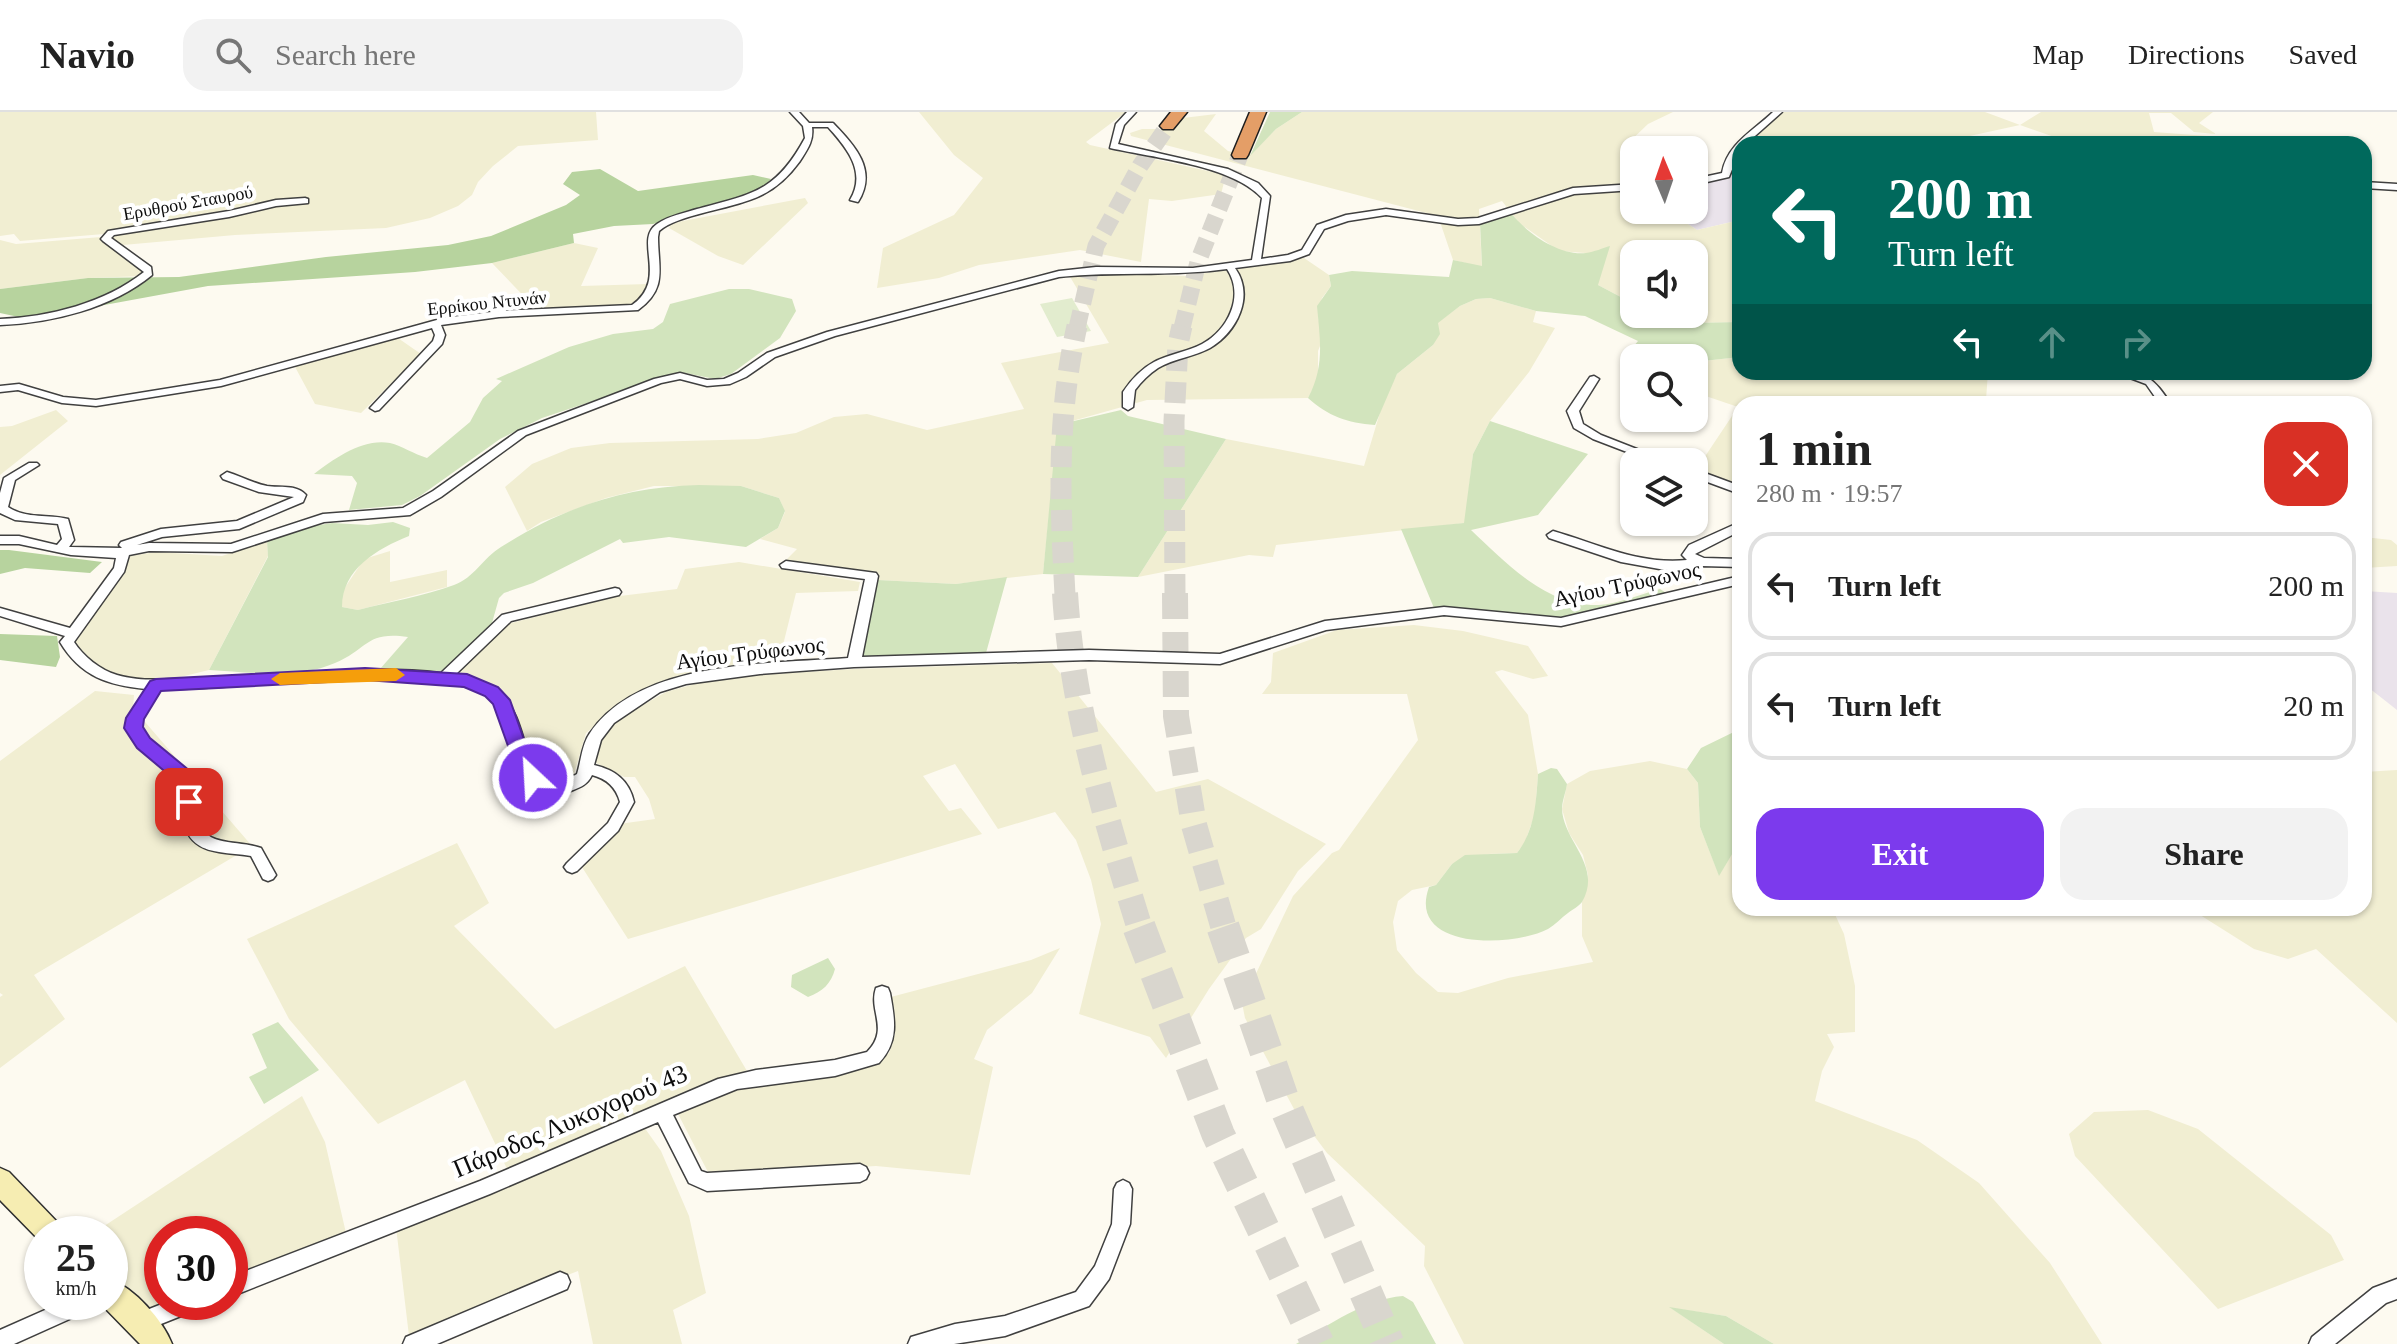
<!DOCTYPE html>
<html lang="en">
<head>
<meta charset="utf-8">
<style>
  :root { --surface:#fff; --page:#f2f2f2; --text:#222; --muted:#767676; --line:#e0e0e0; --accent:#7c3aed }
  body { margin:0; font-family:"Times New Roman",serif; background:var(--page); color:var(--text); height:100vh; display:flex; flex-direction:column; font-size:30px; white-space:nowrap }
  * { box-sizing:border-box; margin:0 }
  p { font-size:26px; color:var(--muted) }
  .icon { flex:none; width:44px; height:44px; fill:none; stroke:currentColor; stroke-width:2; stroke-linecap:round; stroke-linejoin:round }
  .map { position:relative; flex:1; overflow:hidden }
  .side { position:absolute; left:1732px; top:284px; width:640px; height:520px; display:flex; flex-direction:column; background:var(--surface); border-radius:24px; box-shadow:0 2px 6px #0004 }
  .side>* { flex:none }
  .guide { position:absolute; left:1732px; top:24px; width:640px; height:244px; border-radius:24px; box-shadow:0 2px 6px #0004; background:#00695c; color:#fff; overflow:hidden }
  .needle { width:52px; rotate:358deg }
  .tools { position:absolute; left:1620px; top:24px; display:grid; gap:16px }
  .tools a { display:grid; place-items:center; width:88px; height:88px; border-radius:16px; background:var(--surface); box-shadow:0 2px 6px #0004; font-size:40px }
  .speed { position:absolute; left:24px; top:1104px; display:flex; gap:16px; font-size:40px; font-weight:700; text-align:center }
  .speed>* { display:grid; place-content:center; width:104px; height:104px; border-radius:50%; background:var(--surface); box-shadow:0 2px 6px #0004; line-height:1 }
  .speed small { font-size:20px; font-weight:400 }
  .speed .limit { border:12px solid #d22; background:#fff; color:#111 }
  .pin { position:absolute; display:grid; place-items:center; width:68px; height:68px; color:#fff; margin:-34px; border-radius:16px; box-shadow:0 4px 12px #0006 }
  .me { position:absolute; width:88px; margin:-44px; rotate:335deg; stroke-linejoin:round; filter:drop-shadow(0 0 6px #0008) }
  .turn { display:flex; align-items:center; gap:28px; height:168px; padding:0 24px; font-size:36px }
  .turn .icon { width:104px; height:104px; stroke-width:2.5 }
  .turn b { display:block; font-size:56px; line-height:68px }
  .lanes { display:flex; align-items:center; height:76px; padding:0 24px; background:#0003; justify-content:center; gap:40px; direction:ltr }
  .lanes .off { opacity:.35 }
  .round { display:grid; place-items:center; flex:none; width:84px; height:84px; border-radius:24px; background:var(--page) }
  .headline { display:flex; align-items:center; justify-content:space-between; height:136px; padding:0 24px }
  h1 { font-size:48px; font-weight:700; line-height:60px }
  .primary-button { display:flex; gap:16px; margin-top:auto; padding:16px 24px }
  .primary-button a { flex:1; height:92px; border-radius:24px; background:var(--accent); color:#fff; font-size:32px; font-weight:700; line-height:92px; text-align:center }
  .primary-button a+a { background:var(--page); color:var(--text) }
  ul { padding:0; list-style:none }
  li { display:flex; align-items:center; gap:24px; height:108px; margin:0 16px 12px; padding:0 8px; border:4px solid var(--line); border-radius:24px }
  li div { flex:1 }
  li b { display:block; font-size:30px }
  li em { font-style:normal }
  header { display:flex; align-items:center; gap:48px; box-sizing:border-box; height:112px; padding:0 40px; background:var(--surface); border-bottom:2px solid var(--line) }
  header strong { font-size:38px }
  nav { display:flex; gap:44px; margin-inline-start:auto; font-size:28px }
  .search { width:560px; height:72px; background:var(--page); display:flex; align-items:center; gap:20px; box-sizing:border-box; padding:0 28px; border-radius:24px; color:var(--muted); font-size:30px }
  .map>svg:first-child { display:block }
  .industrial { fill:#eae3eb }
  .farmland { fill:#f1eed2 }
  .green { fill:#d2e4bd }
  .forest { fill:#b7d39e }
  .pitch { fill:#e2ecce }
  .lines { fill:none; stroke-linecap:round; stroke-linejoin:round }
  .highway-tunnel-far3 { stroke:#d9d6ce; stroke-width:17; stroke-dasharray:17 8; stroke-linecap:butt }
  .highway-tunnel-far2 { stroke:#d9d6ce; stroke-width:21; stroke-dasharray:21 11; stroke-linecap:butt }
  .highway-tunnel-far1 { stroke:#d9d6ce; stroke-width:26; stroke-dasharray:26 13; stroke-linecap:butt }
  .highway-tunnel { stroke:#d9d6ce; stroke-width:33; stroke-dasharray:33 16; stroke-linecap:butt }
  .street-casing { stroke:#404040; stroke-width:3 }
  .secondary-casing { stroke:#2f2f2f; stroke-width:3 }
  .highway-casing { stroke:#1e1e1e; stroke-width:3 }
  .street { fill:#fff; fill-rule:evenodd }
  .secondary { fill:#f6edb2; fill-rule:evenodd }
  .highway { fill:#e49e67; fill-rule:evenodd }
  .route { fill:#7c3aed; stroke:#51269a; stroke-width:2 }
  .slow { fill:#f59e0b }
  .labels { text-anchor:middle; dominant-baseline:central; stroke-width:8; stroke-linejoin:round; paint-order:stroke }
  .far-street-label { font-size:18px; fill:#0d0d0d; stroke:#fff }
  .street-label { font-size:22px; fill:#0d0d0d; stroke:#fff }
  .near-street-label { font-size:26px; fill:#0d0d0d; stroke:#fff }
</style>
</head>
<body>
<header>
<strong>Navio</strong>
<div class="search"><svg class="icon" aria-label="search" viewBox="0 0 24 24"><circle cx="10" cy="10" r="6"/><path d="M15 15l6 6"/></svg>Search here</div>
<nav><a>Map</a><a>Directions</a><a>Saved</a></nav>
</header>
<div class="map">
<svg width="2397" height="1232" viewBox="0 0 2397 1232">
  <rect width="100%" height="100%" fill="#fdfaf0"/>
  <path class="industrial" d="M1731 58 1740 62V108L1697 118 1667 98H1694V66Z
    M2364 479 2397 481V598L2364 572Z"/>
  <path class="farmland" d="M0 0H596L598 28 518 34 493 54 478 70 472 83 458 94 430 106 386 116 235 123 123 133 104 122 20 129 14 122 0 124Z
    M919 0H1126L1086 30 1090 33 1226 63 1221 82 1172 89 1149 87 1141 150 1080 138 979 153 939 166 877 176 883 136 954 103 983 66 954 43Z
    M1302 0H1673L1648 12 1624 35 1634 39V98H1667L1697 118 1740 108V210L1689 211 1649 202H1694V142H1634V192L1598 173 1585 141 1559 139 1519 111 1502 89 1479 97 1482 155 1453 148 1438 104 1131 24 1130 21 1142 17H1172L1183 6 1216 2 1204 19 1228 39 1249 44 1276 17Z
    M1782 0H1985L2020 13 2041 0H2213L2199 11 2216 22 2194 20 2171 1H2149L2154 20 2247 27 2269 32H2098L2091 28H2063L2020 13 1933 32H1904L1891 28 1853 32H1746Z
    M805 86 808 91 743 153 718 144 669 116 672 111Z
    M101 125 144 154 145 164 88 166 0 177V128L16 132Z
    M574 131 598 136 581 174 648 172 637 191 632 193 537 198 492 151Z
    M1304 146 1329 163 1331 174 1322 186 1318 203 1322 229 1318 239V267L1308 286 1147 288 1058 313 1043 462 956 472 878 468 876 461 784 450 797 437 760 427 778 416 785 400 779 386 741 374H654L606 386 541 410 527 419 505 375 532 352 571 336 610 331 758 327 796 321 834 305 867 302 927 318 1024 297 1001 251 1109 231 1069 163 1101 161 1187 164Z
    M1490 186 1536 199 1533 210 1555 216 1529 260 1490 309 1473 342 1465 411 1276 433 1273 445 1249 443 1138 465 1226 327 1364 354 1384 287 1397 262 1433 233 1437 211 1460 194 1476 187Z
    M395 224 421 242 361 301 315 292 294 253Z
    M1740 245V260H1988L1986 288 1989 292H1740V381L1694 361 1738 295 1694 280V250Z
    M56 298 68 309 0 363V315L12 314Z
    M2364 425 2391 428 2397 433V454L2364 456Z
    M267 429 268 444 209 558 164 569 110 563 83 545 70 529 125 455 130 444 156 440 222 444Z
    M390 439V470L447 458V475L358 498 342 495V480L364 447Z
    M739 450 860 470 858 479 796 481 778 553 664 569 618 594 586 621 573 666 559 673 538 664 505 586 479 569 450 564 503 513 620 484 677 477 685 457Z
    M1414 513 1463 519 1528 534 1548 564 1533 567 1502 558 1495 560 1528 603 1538 662 1535 702 1525 730 1517 741 1488 742 1452 752 1436 773 1412 778 1398 789 1393 810 1397 838 1416 861 1438 880 1458 881 1508 866 1593 850 1582 824V790L1588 763 1583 743 1569 721 1562 697 1567 672 1590 659 1650 649 1687 657 1698 671 1700 715 1719 763 1740 729V796H1832L1844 822 1855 874V920L1827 922 1834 935 1822 959 1815 989 1917 1028 1979 1071 2050 1151 2102 1232H1774L1726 1204 1671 1196 1724 1232H1464L1424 1154 1425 1134 1327 1041 1294 997 1245 906 1242 891 1293 784 1332 741 1339 738 1418 628 1407 582H1262L1271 570 1273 541 1337 518Z
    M1052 551 1156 680 1208 667 1326 732 1298 759 1261 817 1246 826 1209 877 1166 946 1150 925 1079 902 1101 812 1091 768 1076 728 1055 700 998 717 955 652 923 664 949 699 961 696 982 722 628 827 580 752 619 712 655 707 649 687 635 665H624L596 651 597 632 616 608 666 580 698 571 744 564 853 557Z
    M95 579 134 583 133 596 252 734 34 863 65 907 0 956V885L3 883 0 881V649Z
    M2397 658V911L2316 837 2288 847 2254 837 2189 796H2364V660Z
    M457 731 489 791 454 814 555 917 685 854 747 959 508 1059 465 968 378 1012 289 907 247 827Z
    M1060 836 1032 881 987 918 974 947 993 955 970 1063 876 1054 710 1064 675 996 745 969 878 948 889 941 895 922 887 886 1031 848Z
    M302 984 325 1030 346 1121 230 1165V1122H162L164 1190 144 1198 110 1161V1122H92Z
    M2148 998 2198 1017 2331 1123 2344 1148 2218 1197 2075 1044 2069 1022 2094 1000Z
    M644 1015 661 1039 689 1104 706 1181 673 1198 682 1232H593L578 1159 409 1224 396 1115Z"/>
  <path class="green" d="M1270 0H1302L1276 17 1250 44Z
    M1510 100C1526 120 1558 144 1586 141 1594 140 1603 136 1610 134L1598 173 1634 192V202H1649L1689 211 1740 210V245L1694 250V246H1654L1629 240 1638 229 1585 204 1536 199 1490 186 1476 187 1460 194 1438 211 1440 222 1433 233 1397 262 1375 313C1347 311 1328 304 1308 286 1325 254 1320 228 1317 194L1331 174 1329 163 1352 159 1449 165 1453 148 1482 154 1480 111Z
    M729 177H749L792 187 796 199 780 226 731 262 715 267 680 260 542 306 500 327 420 384 402 393 349 398 357 371 352 364 314 362C335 346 363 326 390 331 402 334 414 342 427 346L470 310 483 286 502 269 496 267 569 235 613 222 653 217 663 210 670 192Z
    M1121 298 1128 304 1226 327 1138 465 1043 462 1057 313Z
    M1490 309 1588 342 1538 403 1471 418C1505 450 1547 495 1599 493 1618 492 1641 482 1660 477L1671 484 1560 508 1434 496 1401 417 1464 411 1473 342Z
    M699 373 741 374 779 386 785 399 778 416 746 435 669 425 623 431 620 427 533 471 504 481 499 486 492 511 441 563 380 557 408 525C365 519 369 537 335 551 296 568 250 560 209 558L268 445 267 429 301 416 332 411 368 413 393 410 410 416 409 424C377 437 342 457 342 495L358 498C389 490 423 484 454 473 474 466 483 446 501 435 564 395 624 375 699 373Z
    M1007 465 986 541 857 547 874 472 878 468 956 472Z
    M1740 617V729L1719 764 1700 715 1698 671 1687 657 1701 636Z
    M1551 656 1557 657 1567 672C1566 680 1562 689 1562 697 1563 729 1603 754 1582 790 1579 794 1572 798 1568 801 1561 806 1555 813 1548 817 1514 835 1406 839 1429 775L1436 773 1452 752 1465 743 1517 741C1535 718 1536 691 1538 662Z
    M828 846 835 857C831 872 823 879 808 885L791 875 792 863Z
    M278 910 319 958 264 992 249 965 267 956 252 922Z
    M1403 1184 1413 1190 1436 1232H1296C1330 1213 1364 1187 1403 1184Z
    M1669 1195 1726 1204 1774 1232H1724Z"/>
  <path class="forest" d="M600 57 638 79 753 63 771 67 758 81 653 112 614 114 573 122 574 131 492 151 415 160 208 174 28 207 0 201V177L88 166 179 165 326 145 448 133 491 124 566 93 580 83 563 72 572 60Z
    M0 438H9L102 450 90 461 25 456 0 462Z
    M0 522 57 524 60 545 56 555 0 548Z"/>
  <path class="pitch" d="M1072 186 1091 219 1057 225 1040 192Z"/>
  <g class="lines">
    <path class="highway-tunnel-far3" d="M1077 216 1096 134 1140 54 1168 14
      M1182 216 1198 150 1240 43"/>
    <path class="highway-tunnel-far2" d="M1065 483C1060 389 1056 307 1077 214
      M1175 483 1174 309 1178 232 1182 214"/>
    <path class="highway-tunnel-far1" d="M1065 481C1072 597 1106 707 1140 817
      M1175 481 1176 604 1194 713 1224 817"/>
    <path class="highway-tunnel" d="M1139 815 1218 1022 1318 1232
      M1223 815 1284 991 1388 1232"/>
    <g class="street-casing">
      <path id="street" d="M790 0H799L809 11H833C855 34 878 58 858 90L850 88C867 60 847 36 828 15H812C814 29 807 38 800 49 771 89 743 90 699 102 685 106 670 110 659 119L658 125C658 157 668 176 638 198L499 205 441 213 445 223 442 232 379 298 375 299 370 296 433 229 435 223 432 216 221 274 96 294 62 291 18 278 0 280V274L19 272 63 285 96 288 220 268 444 206 499 199 632 193C669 167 633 128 657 112 668 104 684 101 697 97 752 82 776 80 805 26L803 14Z
        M1127 0H1136L1124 13 1118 32 1228 57 1258 71 1270 84 1261 147 1288 143 1302 138 1317 113 1346 103 1386 97 1458 107 1478 106 1573 76 1634 72V78L1574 82 1479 112 1458 113 1386 103 1348 109 1324 117 1309 142 1290 149 1235 156C1255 184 1237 220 1210 236 1194 245 1174 246 1158 256 1149 262 1141 270 1135 278L1133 295 1128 298 1123 295V280C1131 268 1141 257 1154 250 1169 242 1187 240 1202 232 1228 218 1245 184 1227 157 1171 165 1115 159 1059 165L835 224 775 245 746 265 730 272 707 274 680 267 661 271 526 323 441 385 410 403 324 410 232 440 149 439 129 443 124 460 74 530C83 544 100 558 117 563 140 570 166 567 190 567 274 567 357 551 441 561L502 503 615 476 619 477 621 480 619 483 511 509 455 563C545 574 504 658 560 671L577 662C581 649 582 632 590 621 640 548 769 552 848 546L865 467 782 456 780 453 786 449 876 461 878 464 862 545 1089 538 1220 542 1325 509 1444 495 1561 506 1740 464V472L1561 514 1444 503 1326 518 1220 552 1089 548 854 555 760 562 686 572 660 580 614 611 601 628 594 653C615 658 629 668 634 690L618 719 577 759 572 761 567 759 564 755 567 751 608 711 620 690C616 675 607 667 592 663 587 674 578 676 568 680 561 682 558 682 550 680 501 669 520 601 482 580 467 573 451 572 434 570 346 559 250 577 161 577L142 607 140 616 148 627 191 664C196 676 195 690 197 703 202 737 236 727 261 736L276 763 273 767 268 769 263 767 251 744C240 742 230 742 219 740 177 734 184 702 179 670L138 635 126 616 128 606 146 577C108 573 81 565 60 530L65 524 0 504V496L70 516 114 456 116 446 71 443 19 432H0V424H19L57 433 62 427 58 412 15 408 0 401V381L4 366 29 351H37L39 353 15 368 8 395C25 407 49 402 68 407L74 428 69 435H71L122 436 119 433 121 430 161 417 237 409 294 385 259 380 223 367 221 364 227 360C240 364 253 371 267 374 280 376 296 372 306 383L303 390 239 417 162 425 137 433 149 431 231 432 323 402 403 396 433 379 518 319 654 267 680 261 707 268 724 267 738 261 767 241 827 220 1059 159 1096 155 1193 156 1252 148 1262 86C1232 53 1154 46 1110 36L1116 12Z
        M1773 0H1782L1746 32H1740C1740 38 1732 58 1729 65L1694 73V67L1722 61C1727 32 1753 19 1773 0Z
        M2364 70 2397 72V78L2364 76Z
        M305 86 308 87V91L276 94 229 105 114 123 111 126 151 155 152 163C112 196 52 211 0 213V207C49 205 105 191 144 160L103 129 101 127 108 119 229 99 276 88Z
        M2114 260C2148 260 2153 266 2171 292H2160L2146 272Z
        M1594 264 1599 267 1579 299 1583 312 1601 323 1670 350H1653L1593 327 1574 316 1567 299 1590 265Z
        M1694 357 1740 374V382L1694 365Z
        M1740 410V419L1695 442 1704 446 1740 447V455L1702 454 1665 458 1621 450 1549 426 1547 423 1553 419C1598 432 1639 453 1687 448L1682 443 1689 433Z
        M882 874 888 876 890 881C895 908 899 930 879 951L835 964 737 977 673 1003 701 1059 707 1061 860 1052 866 1055 869 1061 866 1067 860 1070 707 1079 689 1071 658 1010 490 1082 230 1185V1165L480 1069 718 967 756 958 835 948 867 940C890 917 868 899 876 876Z
        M1123 1068 1129 1071 1132 1077 1130 1112 1109 1167 1089 1194 1005 1224 954 1232H908L911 1225 955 1212 1005 1204 1076 1180 1095 1154 1112 1112 1114 1077 1117 1071Z
        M560 1160 567 1163 570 1170 567 1177 437 1232H403L406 1225Z
        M2397 1167V1187L2386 1191 2335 1232H2309L2312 1225 2373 1176Z
        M63 1190H95L92 1197 14 1232H0V1218Z
        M167 1190H201L198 1197 191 1200 141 1220 134 1217 131 1210 134 1203Z"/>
    </g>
    <g class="secondary-casing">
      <path id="secondary" d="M0 1056 9 1060 60 1113 64 1122H42V1131L0 1088Z
        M110 1167C135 1177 162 1207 172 1232H140L100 1191 110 1190Z"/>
    </g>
    <g class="highway-casing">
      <path id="highway" d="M1171 0H1187L1173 17H1163L1160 14Z
        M1250 0H1266L1248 43 1246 46H1234L1232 43Z"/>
    </g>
    <use href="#street" class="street"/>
    <use href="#secondary" class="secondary"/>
    <use href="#highway" class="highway"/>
  </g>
  <path class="route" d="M365 556 467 562 498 575 510 588 531 647 543 666 540 672H527L513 648 493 592 485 584 464 575 365 568 161 579 144 607 143 615 150 626 190 659 198 690 195 695H182L175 668 137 636 124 616 126 606 150 569 156 567Z"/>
  <path class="slow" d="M396 556 405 563 396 569 280 573 271 567 280 561Z"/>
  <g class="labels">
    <g class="far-street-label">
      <text transform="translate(188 91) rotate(-10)">Ερυθρού Σταυρού</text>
      <text transform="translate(487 191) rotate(-6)">Ερρίκου Ντυνάν</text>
    </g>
    <g class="street-label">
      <text transform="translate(1627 472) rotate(-12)">Αγίου Τρύφωνος</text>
      <text transform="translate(750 541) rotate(-7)">Αγίου Τρύφωνος</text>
    </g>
    <g class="near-street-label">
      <text transform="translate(570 1009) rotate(-23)">Πάροδος Λυκοχορού 43</text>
    </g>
  </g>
</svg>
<div class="tools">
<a><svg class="needle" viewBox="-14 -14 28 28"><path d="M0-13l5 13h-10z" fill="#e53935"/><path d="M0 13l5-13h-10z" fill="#767676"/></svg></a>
<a><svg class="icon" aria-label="sound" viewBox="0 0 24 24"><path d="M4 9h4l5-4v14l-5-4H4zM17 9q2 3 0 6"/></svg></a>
<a><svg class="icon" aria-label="search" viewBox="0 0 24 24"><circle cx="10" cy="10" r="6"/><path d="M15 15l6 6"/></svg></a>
<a><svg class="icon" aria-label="layers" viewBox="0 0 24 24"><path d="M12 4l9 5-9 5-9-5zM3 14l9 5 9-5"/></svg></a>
</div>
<div class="speed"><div>25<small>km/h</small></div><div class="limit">30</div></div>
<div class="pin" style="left:189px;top:690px;background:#d93025"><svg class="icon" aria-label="arrive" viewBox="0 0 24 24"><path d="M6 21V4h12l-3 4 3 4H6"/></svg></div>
<svg class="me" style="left:533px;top:666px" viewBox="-20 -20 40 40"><circle r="17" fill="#7c3aed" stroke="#fff" stroke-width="3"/><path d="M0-11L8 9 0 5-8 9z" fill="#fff"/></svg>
<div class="guide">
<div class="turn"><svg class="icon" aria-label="left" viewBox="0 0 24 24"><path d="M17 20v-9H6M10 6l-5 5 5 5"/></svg><div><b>200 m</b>Turn left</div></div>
<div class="lanes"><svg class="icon" aria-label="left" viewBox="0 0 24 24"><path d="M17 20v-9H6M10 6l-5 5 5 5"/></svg><svg class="icon off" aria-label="ahead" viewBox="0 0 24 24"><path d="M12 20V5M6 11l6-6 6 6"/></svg><svg class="icon off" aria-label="right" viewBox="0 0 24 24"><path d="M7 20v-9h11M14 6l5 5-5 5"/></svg></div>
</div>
<section class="side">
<div class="headline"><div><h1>1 min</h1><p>280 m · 19:57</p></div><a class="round" style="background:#d93025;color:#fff"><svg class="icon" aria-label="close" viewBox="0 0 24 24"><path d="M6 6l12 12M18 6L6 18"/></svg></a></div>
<ul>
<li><svg class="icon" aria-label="left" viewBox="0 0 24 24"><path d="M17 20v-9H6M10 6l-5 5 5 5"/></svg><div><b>Turn left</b></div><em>200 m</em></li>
<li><svg class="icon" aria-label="left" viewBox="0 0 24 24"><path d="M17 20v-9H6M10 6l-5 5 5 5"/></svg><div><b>Turn left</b></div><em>20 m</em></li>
</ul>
<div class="primary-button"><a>Exit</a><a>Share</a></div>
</section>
</div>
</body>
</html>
